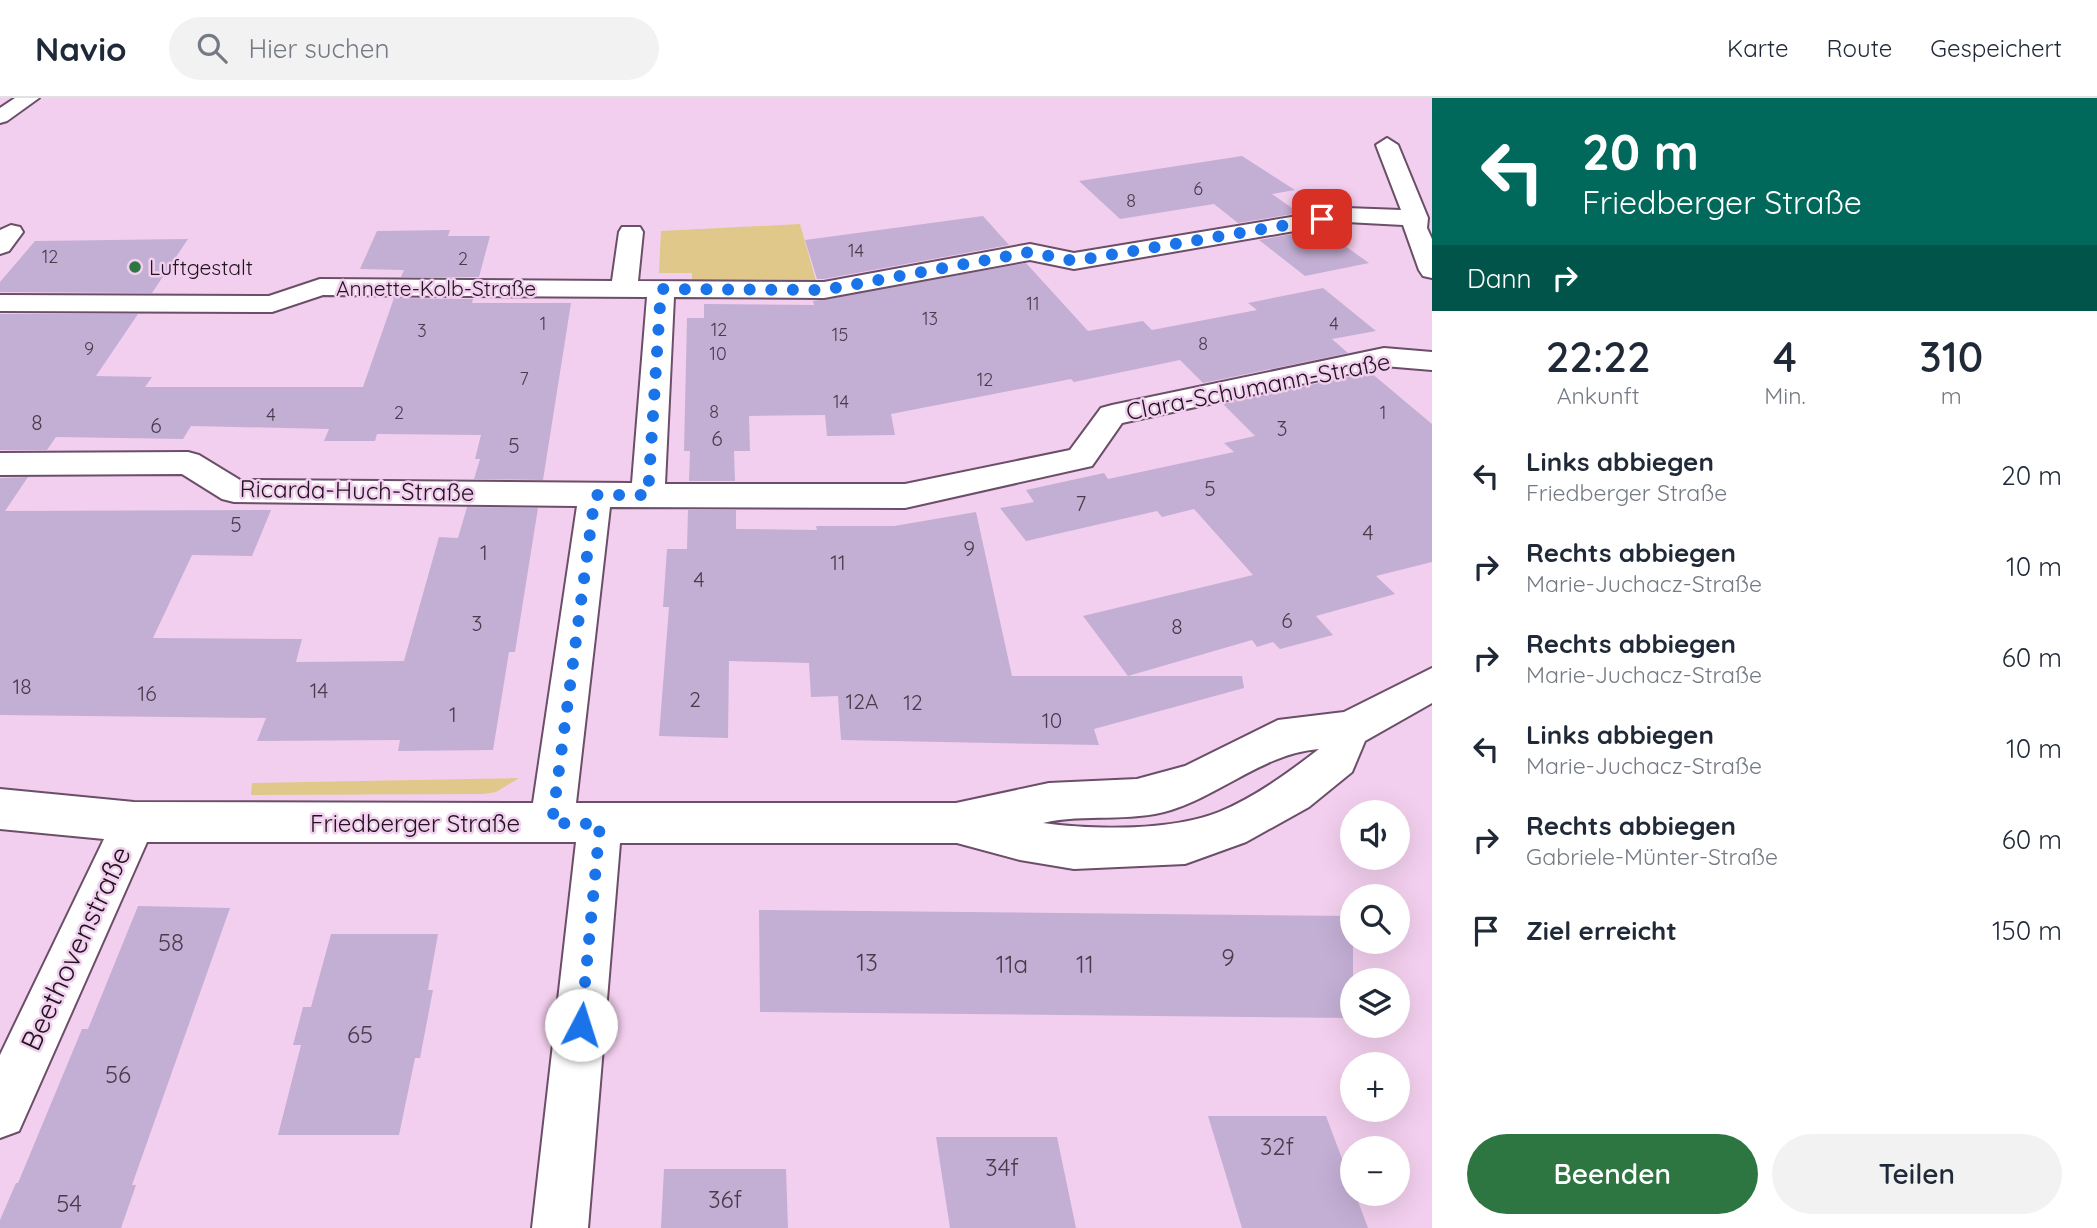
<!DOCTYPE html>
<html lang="de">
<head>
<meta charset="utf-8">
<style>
  :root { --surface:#fff; --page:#f2f2f3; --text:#1f2937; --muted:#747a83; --line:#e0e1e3; --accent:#2d7541 }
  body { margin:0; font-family:Quicksand,sans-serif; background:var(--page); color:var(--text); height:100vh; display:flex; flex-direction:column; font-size:26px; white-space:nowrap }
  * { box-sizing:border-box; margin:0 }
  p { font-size:23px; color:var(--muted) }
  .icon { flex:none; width:38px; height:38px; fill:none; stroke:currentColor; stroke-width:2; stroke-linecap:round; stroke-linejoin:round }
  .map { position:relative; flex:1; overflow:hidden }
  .sheet { display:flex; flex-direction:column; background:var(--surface); width:665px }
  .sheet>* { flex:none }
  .banner { background:#00695c; color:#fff; overflow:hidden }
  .controls { position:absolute; left:1340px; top:702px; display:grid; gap:14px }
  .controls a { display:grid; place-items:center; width:70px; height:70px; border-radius:50%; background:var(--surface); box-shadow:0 7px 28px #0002; font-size:35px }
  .pin { position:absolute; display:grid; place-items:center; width:60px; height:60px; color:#fff; margin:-30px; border-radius:14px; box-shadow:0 4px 10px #0006 }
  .me { position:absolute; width:77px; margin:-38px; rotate:5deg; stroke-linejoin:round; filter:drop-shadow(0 0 5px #0008) }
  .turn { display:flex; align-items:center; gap:24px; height:147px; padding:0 35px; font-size:32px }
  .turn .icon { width:91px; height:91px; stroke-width:2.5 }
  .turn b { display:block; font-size:49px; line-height:60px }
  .then { display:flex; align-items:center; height:66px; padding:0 35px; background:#0003; gap:14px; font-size:26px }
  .eta { display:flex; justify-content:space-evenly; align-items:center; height:119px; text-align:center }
  .eta b { font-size:42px; font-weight:600; line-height:49px }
  .cta { display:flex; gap:14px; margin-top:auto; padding:14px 35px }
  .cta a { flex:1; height:80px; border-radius:42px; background:var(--accent); color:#fff; font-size:28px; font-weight:600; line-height:80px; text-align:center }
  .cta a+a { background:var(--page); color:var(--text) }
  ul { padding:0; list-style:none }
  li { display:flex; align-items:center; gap:21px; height:91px; padding:0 35px }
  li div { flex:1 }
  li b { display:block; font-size:26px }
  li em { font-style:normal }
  header { display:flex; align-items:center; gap:42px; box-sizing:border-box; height:98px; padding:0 35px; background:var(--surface); border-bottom:2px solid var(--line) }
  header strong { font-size:33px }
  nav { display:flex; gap:38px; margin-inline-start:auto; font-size:24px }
  .search { width:490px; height:63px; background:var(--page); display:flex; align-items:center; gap:18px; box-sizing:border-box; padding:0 24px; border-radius:38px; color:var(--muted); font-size:26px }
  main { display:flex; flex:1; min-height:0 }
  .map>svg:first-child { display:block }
  .green { fill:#e0c88a }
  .building { fill:#c3afd4 }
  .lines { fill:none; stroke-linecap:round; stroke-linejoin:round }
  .minor-casing { stroke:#6b4e68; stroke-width:4 }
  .tertiary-casing { stroke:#6b4e68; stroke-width:4 }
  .minor { fill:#fff; fill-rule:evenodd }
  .tertiary { fill:#fff; fill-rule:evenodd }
  .route { stroke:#1a73e8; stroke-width:12; stroke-dasharray:0 21.6 }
  .poi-dot { fill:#2d7541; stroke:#f2cfee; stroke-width:2.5 }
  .labels { text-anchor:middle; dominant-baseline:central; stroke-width:5; stroke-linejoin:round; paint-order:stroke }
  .far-number-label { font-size:18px; fill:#493b4c }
  .far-poi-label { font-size:21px; fill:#20141f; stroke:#f2cfee; text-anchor:start }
  .far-street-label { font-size:21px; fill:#20141f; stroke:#f2cfee }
  .number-label { font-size:21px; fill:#493b4c }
  .street-label { font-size:24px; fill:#20141f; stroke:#f2cfee }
  .near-number-label { font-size:24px; fill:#493b4c }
  .near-street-label { font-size:28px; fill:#20141f; stroke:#f2cfee }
</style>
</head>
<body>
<header>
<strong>Navio</strong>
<div class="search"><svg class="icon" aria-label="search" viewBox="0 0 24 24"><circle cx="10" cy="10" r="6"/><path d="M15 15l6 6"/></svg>Hier suchen</div>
<nav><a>Karte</a><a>Route</a><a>Gespeichert</a></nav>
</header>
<main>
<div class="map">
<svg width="1432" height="1130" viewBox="0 0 1432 1130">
  <rect width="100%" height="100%" fill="#f2cfee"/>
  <path class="green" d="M800 126 816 183H692V175H659L661 133Z
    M519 680 496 694 483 696 251 697 252 685Z"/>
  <path class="building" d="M1242 58 1295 92 1272 96 1299 115 1238 125 1214 106 1120 121 1079 83Z
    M983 118 1009 147 824 181H817L805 142Z
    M1321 131 1369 165 1305 178 1259 142Z
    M450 132 448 138H490L479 179H401L404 172 360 171 377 133Z
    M188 141 152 195 0 194V184L35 143Z
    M1026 165 1088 233 1143 223 1152 232 1257 212 1248 205 1323 190 1376 233 1332 241 1348 255 1203 285 1180 262 1074 284 1071 281 891 316 895 337 827 338 825 317 749 318 750 353H734L735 383H689L690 353H684L687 220H704V206L814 207 813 203Z
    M394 200 473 201 472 205H571L543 382 474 381 480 361H475L481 337 377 336 375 343H324L329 331 191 328 183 341 56 339 47 352H0V216H138L96 278 152 279 145 289H363Z
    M1370 274 1432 326V464L1376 478 1395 496 1316 518 1333 537 1280 551 1273 544 1257 549 1252 542 1128 578 1083 518 1253 477 1194 411 1162 419 1157 413 1026 443 1000 410 1034 404 1026 392 1104 375 1108 381 1234 354 1224 345 1255 338 1223 306Z
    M28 379 5 413 271 412 252 458 192 457 153 540 302 541 296 564 404 563 439 439 458 440 467 409 538 410 515 554H509L493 652 398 653 400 642 257 643 266 620 0 617V380Z
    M688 412H736V431L817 432 816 428H894L976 414 1012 578H1242L1244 590 1094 631 1099 647 841 642 838 598 811 599 809 565 729 563 728 640 659 638 669 509H663L667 451H687Z
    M138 808 230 810 132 1087H136L121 1130H0V1122L16 1085H18L82 931H88Z
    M759 812 1353 818V920L760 914Z
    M331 836H438L428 892H433L420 960H415L399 1037H278L301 947H293L303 909H311Z
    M1208 1018H1326L1368 1130H1242Z
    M936 1039H1057L1076 1130H950Z
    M664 1071H786L788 1130H661Z"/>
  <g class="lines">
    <g class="minor-casing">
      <path id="minor" d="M1387 40 1398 47 1428 120 1427 130 1432 141V180L1423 178 1419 172 1403 127 1346 124 1074 171 1030 162 824 200 674 199 665 386H905L1070 352 1101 310 1112 307 1384 250 1432 254V272L1384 268 1122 325 1092 368 905 410 610 409 576 705H956L1049 685 1137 681 1185 668 1278 622 1344 614 1432 570V605L1365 643 1352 674 1309 709 1246 744 1185 766 1074 771 1020 762 957 745H620L588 1130H532L576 744H147L19 1033 0 1040V957L104 741 0 731V691L134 704 533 705 577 408 234 404 222 401 182 376 0 377V355L188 354 199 357 240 382 632 385 647 199 323 197 272 214 0 213V197L269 198 320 181 612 183 619 134 622 129H640L643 134 638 183 824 184 1030 146 1074 155 1346 110 1401 112 1376 47ZM1319 651C1288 675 1255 699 1219 714 1171 733 1094 732 1043 725 1085 715 1129 725 1171 712 1222 696 1265 655 1319 651Z
        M11 127 20 129 23 134 9 153 0 156V132Z"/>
    </g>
    <g class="tertiary-casing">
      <path id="tertiary" d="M15 0H39L7 23 0 25V10Z"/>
    </g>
    <use href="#minor" class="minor"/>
    <use href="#tertiary" class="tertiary"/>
  </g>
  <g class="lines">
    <path class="route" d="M581 927 600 726 552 725 595 397H648L661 191 824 192 1030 154 1074 163 1322 121"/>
  </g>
  <circle class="poi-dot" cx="135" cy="169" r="7"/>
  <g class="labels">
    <g class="far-number-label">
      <text x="1198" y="90">6</text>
      <text x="1131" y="102">8</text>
      <text x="856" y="152">14</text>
      <text x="50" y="158">12</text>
      <text x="463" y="160">2</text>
      <text x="1033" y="205">11</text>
      <text x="930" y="220">13</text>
      <text x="543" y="225">1</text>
      <text x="1334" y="225">4</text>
      <text x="719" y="231">12</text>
      <text x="422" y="232">3</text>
      <text x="840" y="236">15</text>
      <text x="1203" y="245">8</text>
      <text x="89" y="250">9</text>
      <text x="718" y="255">10</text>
      <text x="524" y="280">7</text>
      <text x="985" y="281">12</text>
      <text x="841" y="303">14</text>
      <text x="714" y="313">8</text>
      <text x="399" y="314">2</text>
      <text x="1383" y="314">1</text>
      <text x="271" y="316">4</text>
    </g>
    <g class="far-poi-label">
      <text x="149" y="169">Luftgestalt</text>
    </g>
    <g class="far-street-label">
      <text x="436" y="190">Annette-Kolb-Straße</text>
    </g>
    <g class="number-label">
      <text x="37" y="324">8</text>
      <text x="156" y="327">6</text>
      <text x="1282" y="330">3</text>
      <text x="717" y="340">6</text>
      <text x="514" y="347">5</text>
      <text x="1210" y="390">5</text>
      <text x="1081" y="405">7</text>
      <text x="236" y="426">5</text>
      <text x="1368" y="434">4</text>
      <text x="969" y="450">9</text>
      <text x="484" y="454">1</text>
      <text x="838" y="464">11</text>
      <text x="699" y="481">4</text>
      <text x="1287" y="522">6</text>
      <text x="477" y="525">3</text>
      <text x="1177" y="528">8</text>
      <text x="22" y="588">18</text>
      <text x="319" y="592">14</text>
      <text x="147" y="595">16</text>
      <text x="695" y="601">2</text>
      <text x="862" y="603">12A</text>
      <text x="913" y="604">12</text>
      <text x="453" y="616">1</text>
      <text x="1052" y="622">10</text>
    </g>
    <g class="street-label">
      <text transform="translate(1258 288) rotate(-11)">Clara-Schumann-Straße</text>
      <text transform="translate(357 392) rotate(1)">Ricarda-Huch-Straße</text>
      <text x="415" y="725">Friedberger Straße</text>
    </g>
    <g class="near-number-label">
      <text x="171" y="844">58</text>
      <text x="1228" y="859">9</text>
      <text x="867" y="864">13</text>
      <text x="1012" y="866">11a</text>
      <text x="1085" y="866">11</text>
      <text x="360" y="936">65</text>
      <text x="118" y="976">56</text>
      <text x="1277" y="1048">32f</text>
      <text x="1002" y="1069">34f</text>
      <text x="725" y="1101">36f</text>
      <text x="69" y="1105">54</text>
    </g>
    <g class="near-street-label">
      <text transform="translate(75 850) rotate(-65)">Beethovenstraße</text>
    </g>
  </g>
</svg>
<div class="controls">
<a><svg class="icon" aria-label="sound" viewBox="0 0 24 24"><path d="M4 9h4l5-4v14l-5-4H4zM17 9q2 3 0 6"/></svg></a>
<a><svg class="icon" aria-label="search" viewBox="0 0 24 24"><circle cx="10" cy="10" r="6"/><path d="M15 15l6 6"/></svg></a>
<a><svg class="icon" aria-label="layers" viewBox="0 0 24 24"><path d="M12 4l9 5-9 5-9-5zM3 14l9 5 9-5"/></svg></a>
<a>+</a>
<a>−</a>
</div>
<div class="pin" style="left:1322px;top:121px;background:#d93025"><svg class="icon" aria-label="arrive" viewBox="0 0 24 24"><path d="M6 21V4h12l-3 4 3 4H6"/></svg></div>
<svg class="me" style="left:581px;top:927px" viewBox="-20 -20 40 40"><circle r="19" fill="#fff"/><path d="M0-13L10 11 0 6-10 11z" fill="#1a73e8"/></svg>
</div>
<section class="sheet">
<div class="banner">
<div class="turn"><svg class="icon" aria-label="left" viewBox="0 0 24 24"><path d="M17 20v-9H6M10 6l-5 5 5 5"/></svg><div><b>20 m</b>Friedberger Straße</div></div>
<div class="then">Dann<svg class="icon" aria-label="right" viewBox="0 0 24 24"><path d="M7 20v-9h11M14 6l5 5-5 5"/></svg></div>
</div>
<div class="eta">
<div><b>22:22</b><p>Ankunft</p></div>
<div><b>4</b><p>Min.</p></div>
<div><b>310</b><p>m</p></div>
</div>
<ul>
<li><svg class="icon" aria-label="left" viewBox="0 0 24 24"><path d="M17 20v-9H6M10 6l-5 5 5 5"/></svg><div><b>Links abbiegen</b><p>Friedberger Straße</p></div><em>20 m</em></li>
<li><svg class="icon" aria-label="right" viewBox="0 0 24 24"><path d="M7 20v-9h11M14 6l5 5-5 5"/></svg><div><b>Rechts abbiegen</b><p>Marie-Juchacz-Straße</p></div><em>10 m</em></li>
<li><svg class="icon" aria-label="right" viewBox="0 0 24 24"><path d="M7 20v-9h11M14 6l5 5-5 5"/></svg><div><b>Rechts abbiegen</b><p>Marie-Juchacz-Straße</p></div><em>60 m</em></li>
<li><svg class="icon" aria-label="left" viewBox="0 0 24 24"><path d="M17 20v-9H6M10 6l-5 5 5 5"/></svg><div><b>Links abbiegen</b><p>Marie-Juchacz-Straße</p></div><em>10 m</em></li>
<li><svg class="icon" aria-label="right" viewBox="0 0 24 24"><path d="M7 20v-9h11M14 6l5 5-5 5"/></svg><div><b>Rechts abbiegen</b><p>Gabriele-Münter-Straße</p></div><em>60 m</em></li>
<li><svg class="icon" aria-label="arrive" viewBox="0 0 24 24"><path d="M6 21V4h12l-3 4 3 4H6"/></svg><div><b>Ziel erreicht</b></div><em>150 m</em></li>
</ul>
<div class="cta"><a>Beenden</a><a>Teilen</a></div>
</section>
</main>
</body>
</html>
